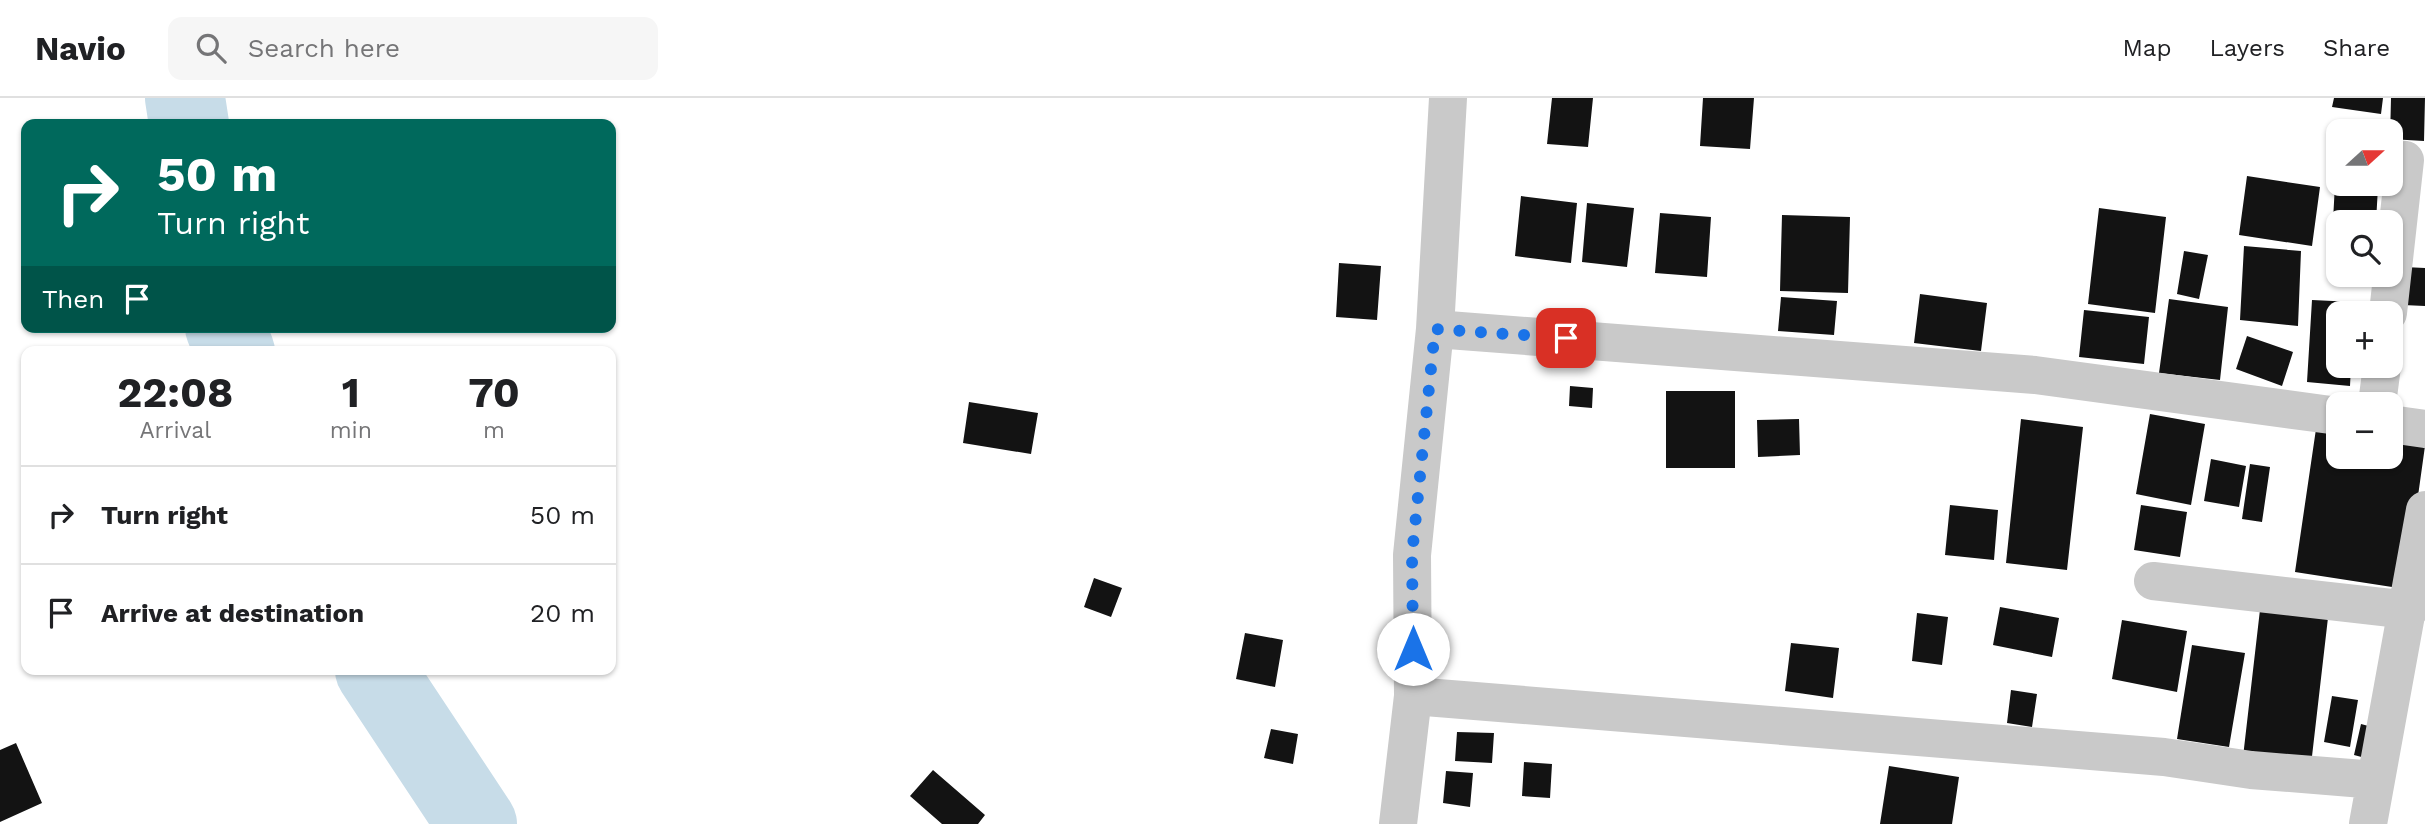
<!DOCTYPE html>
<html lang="en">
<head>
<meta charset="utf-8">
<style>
  :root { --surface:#fff; --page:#f6f6f6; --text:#202124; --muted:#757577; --line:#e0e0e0 }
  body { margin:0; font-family:"Work Sans",sans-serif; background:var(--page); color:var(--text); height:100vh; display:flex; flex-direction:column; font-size:26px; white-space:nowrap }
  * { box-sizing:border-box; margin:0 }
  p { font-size:23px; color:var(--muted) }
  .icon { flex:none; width:38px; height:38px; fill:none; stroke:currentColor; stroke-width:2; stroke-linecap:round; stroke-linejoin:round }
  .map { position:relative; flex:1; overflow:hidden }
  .side { position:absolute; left:21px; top:248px; width:595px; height:329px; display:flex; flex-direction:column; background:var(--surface); border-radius:14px; box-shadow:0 2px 5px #0004 }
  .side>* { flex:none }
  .banner { position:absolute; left:21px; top:21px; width:595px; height:214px; border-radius:14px; box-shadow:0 2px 5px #0004; background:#00695c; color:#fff; overflow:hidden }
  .needle { width:46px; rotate:69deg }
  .tools { position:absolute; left:2326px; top:21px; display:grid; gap:14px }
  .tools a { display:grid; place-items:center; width:77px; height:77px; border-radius:14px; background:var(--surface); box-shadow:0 2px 5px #0004; font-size:35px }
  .pin { position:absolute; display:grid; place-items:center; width:60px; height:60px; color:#fff; margin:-30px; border-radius:14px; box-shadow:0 4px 10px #0006 }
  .me { position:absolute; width:77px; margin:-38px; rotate:0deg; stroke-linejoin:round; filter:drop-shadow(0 0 5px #0008) }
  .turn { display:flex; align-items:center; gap:24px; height:147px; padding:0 21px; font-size:32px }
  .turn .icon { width:91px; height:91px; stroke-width:2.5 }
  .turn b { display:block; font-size:49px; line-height:60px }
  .then { display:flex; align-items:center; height:66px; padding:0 21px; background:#0003; gap:14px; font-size:26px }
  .eta { display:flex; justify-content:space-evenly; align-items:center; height:119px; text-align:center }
  .eta b { font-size:42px; font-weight:700; line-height:49px }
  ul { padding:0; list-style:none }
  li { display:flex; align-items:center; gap:21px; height:98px; padding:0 21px; border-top:2px solid var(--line) }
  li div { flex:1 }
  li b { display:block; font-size:26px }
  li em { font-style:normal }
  header { display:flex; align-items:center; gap:42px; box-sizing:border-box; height:98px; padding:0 35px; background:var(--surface); border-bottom:2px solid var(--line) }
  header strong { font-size:33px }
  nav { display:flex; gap:38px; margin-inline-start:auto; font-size:24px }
  .search { width:490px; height:63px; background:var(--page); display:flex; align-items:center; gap:18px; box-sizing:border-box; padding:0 24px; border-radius:14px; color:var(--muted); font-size:26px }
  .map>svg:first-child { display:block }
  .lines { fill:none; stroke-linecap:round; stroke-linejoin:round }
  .river { stroke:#c7dce8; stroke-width:80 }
  .building { fill:#131313 }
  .minor { stroke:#c9c9c9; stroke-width:38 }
  .route { stroke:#1a73e8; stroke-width:12; stroke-dasharray:0 21.6 }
</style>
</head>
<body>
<header>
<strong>Navio</strong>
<div class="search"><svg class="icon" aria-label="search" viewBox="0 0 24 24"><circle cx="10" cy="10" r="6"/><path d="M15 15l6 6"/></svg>Search here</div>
<nav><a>Map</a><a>Layers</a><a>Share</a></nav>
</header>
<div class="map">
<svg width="2425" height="726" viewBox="0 0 2425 726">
  <rect width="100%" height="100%" fill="#fff"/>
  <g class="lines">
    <path class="river" d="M185 0 189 26
      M225 229 235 254
      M375 572 477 726"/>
  </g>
  <path class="building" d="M1552 0H1593L1588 49 1547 46Z
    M1703 0H1754L1750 51 1700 48Z
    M2334 0H2383L2381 16 2332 9Z
    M2391 0H2425L2424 43 2390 41Z
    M2247 78 2320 89 2312 148 2239 137Z
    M2335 86 2378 89 2376 124H2338V142L2332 141Z
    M1521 98 1577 105 1571 165 1515 158Z
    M1587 105 1634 110 1627 169 1582 164Z
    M2099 110 2166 119 2155 215 2088 206Z
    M1660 115 1711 119 1707 179 1655 175Z
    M1782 117 1850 119 1848 195 1780 193Z
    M2244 148 2301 153 2298 228 2240 222Z
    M2184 153 2208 157 2199 201 2177 196Z
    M1339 165 1381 168 1377 222 1336 219Z
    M2404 169 2425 170V208L2403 207Z
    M1920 196 1987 205 1981 253 1914 245Z
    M1781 199 1837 203 1834 237 1778 233Z
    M2169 201 2228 209 2220 282 2159 275Z
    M2312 202 2354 204V215H2338V268H2351L2350 288 2307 284Z
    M2084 212 2149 219 2144 266 2079 259Z
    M2247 238 2293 254 2282 288 2236 271Z
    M1570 288 1593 290 1592 310 1569 308Z
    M1666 293H1735V370H1666Z
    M969 304 1038 315 1031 356 963 345Z
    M2150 316 2205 326 2191 407 2136 396Z
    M1799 321 1800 357 1758 359 1757 322Z
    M2021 321 2083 329 2067 472 2006 465Z
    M2316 331 2338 335V359H2390V343L2425 348 2405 491 2295 474Z
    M2211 361 2246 368 2239 409 2204 403Z
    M2250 366 2270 369 2262 424 2242 421Z
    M1950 407 1998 412 1994 462 1945 457Z
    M2141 407 2187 414 2180 459 2134 452Z
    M1094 480 1122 490 1111 519 1084 509Z
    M2261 503 2329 511 2311 667 2243 659Z
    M2000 509 2059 520 2052 559 1993 547Z
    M1917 515 1948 519 1942 567 1912 563Z
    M2122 522 2187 533 2177 594 2112 581Z
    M1245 535 1283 542 1275 589 1236 581Z
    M1791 545 1839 550 1833 600 1785 593Z
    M2192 547 2245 555 2229 649 2177 641Z
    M2011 592 2037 596 2032 629 2007 625Z
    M2332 598 2358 602 2350 649 2324 644Z
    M2361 626 2376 630 2369 661 2354 657Z
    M1271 631 1298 636 1293 666 1264 660Z
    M1457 634 1494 635 1492 665 1455 663Z
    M16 645 42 705 0 724V652Z
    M1524 664 1552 666 1550 700 1522 698Z
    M1889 668 1959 679 1952 726H1880Z
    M933 672 985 717 978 726H942L910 698Z
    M1446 673 1473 675 1470 709 1443 705Z"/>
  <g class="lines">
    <path class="minor" d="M2388 215 2405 62
      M1435 231 2035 277 2338 318
      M2377 306 2382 268
      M2390 326 2425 331
      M2153 483 2409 512
      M1413 598 2164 659 2251 672 2376 682
      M1398 726 1413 598 1412 457 1435 231 1448 0
      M2368 726 2425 412"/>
  </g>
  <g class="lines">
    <path class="route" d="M1413 551 1412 457 1435 231 1566 240"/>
  </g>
</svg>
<div class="tools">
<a><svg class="needle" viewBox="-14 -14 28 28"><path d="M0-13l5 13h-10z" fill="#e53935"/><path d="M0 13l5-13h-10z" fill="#757577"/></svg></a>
<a><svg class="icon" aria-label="search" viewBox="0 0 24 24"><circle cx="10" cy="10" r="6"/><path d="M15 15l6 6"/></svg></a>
<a>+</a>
<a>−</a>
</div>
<div class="pin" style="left:1566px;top:240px;background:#d93025"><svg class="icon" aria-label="arrive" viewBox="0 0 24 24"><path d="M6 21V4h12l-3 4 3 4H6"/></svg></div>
<svg class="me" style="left:1413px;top:551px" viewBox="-20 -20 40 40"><circle r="19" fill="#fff"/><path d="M0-13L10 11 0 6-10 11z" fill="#1a73e8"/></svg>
<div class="banner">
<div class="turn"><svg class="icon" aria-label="right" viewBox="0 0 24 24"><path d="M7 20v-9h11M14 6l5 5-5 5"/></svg><div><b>50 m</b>Turn right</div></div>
<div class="then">Then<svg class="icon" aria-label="arrive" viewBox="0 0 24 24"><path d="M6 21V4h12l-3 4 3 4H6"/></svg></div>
</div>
<section class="side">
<div class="eta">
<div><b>22:08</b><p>Arrival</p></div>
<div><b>1</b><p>min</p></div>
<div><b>70</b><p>m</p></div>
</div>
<ul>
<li><svg class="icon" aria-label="right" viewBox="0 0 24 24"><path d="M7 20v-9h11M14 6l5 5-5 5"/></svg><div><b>Turn right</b></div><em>50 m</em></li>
<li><svg class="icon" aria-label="arrive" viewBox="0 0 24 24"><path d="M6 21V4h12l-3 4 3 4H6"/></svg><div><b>Arrive at destination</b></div><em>20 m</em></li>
</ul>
</section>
</div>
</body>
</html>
